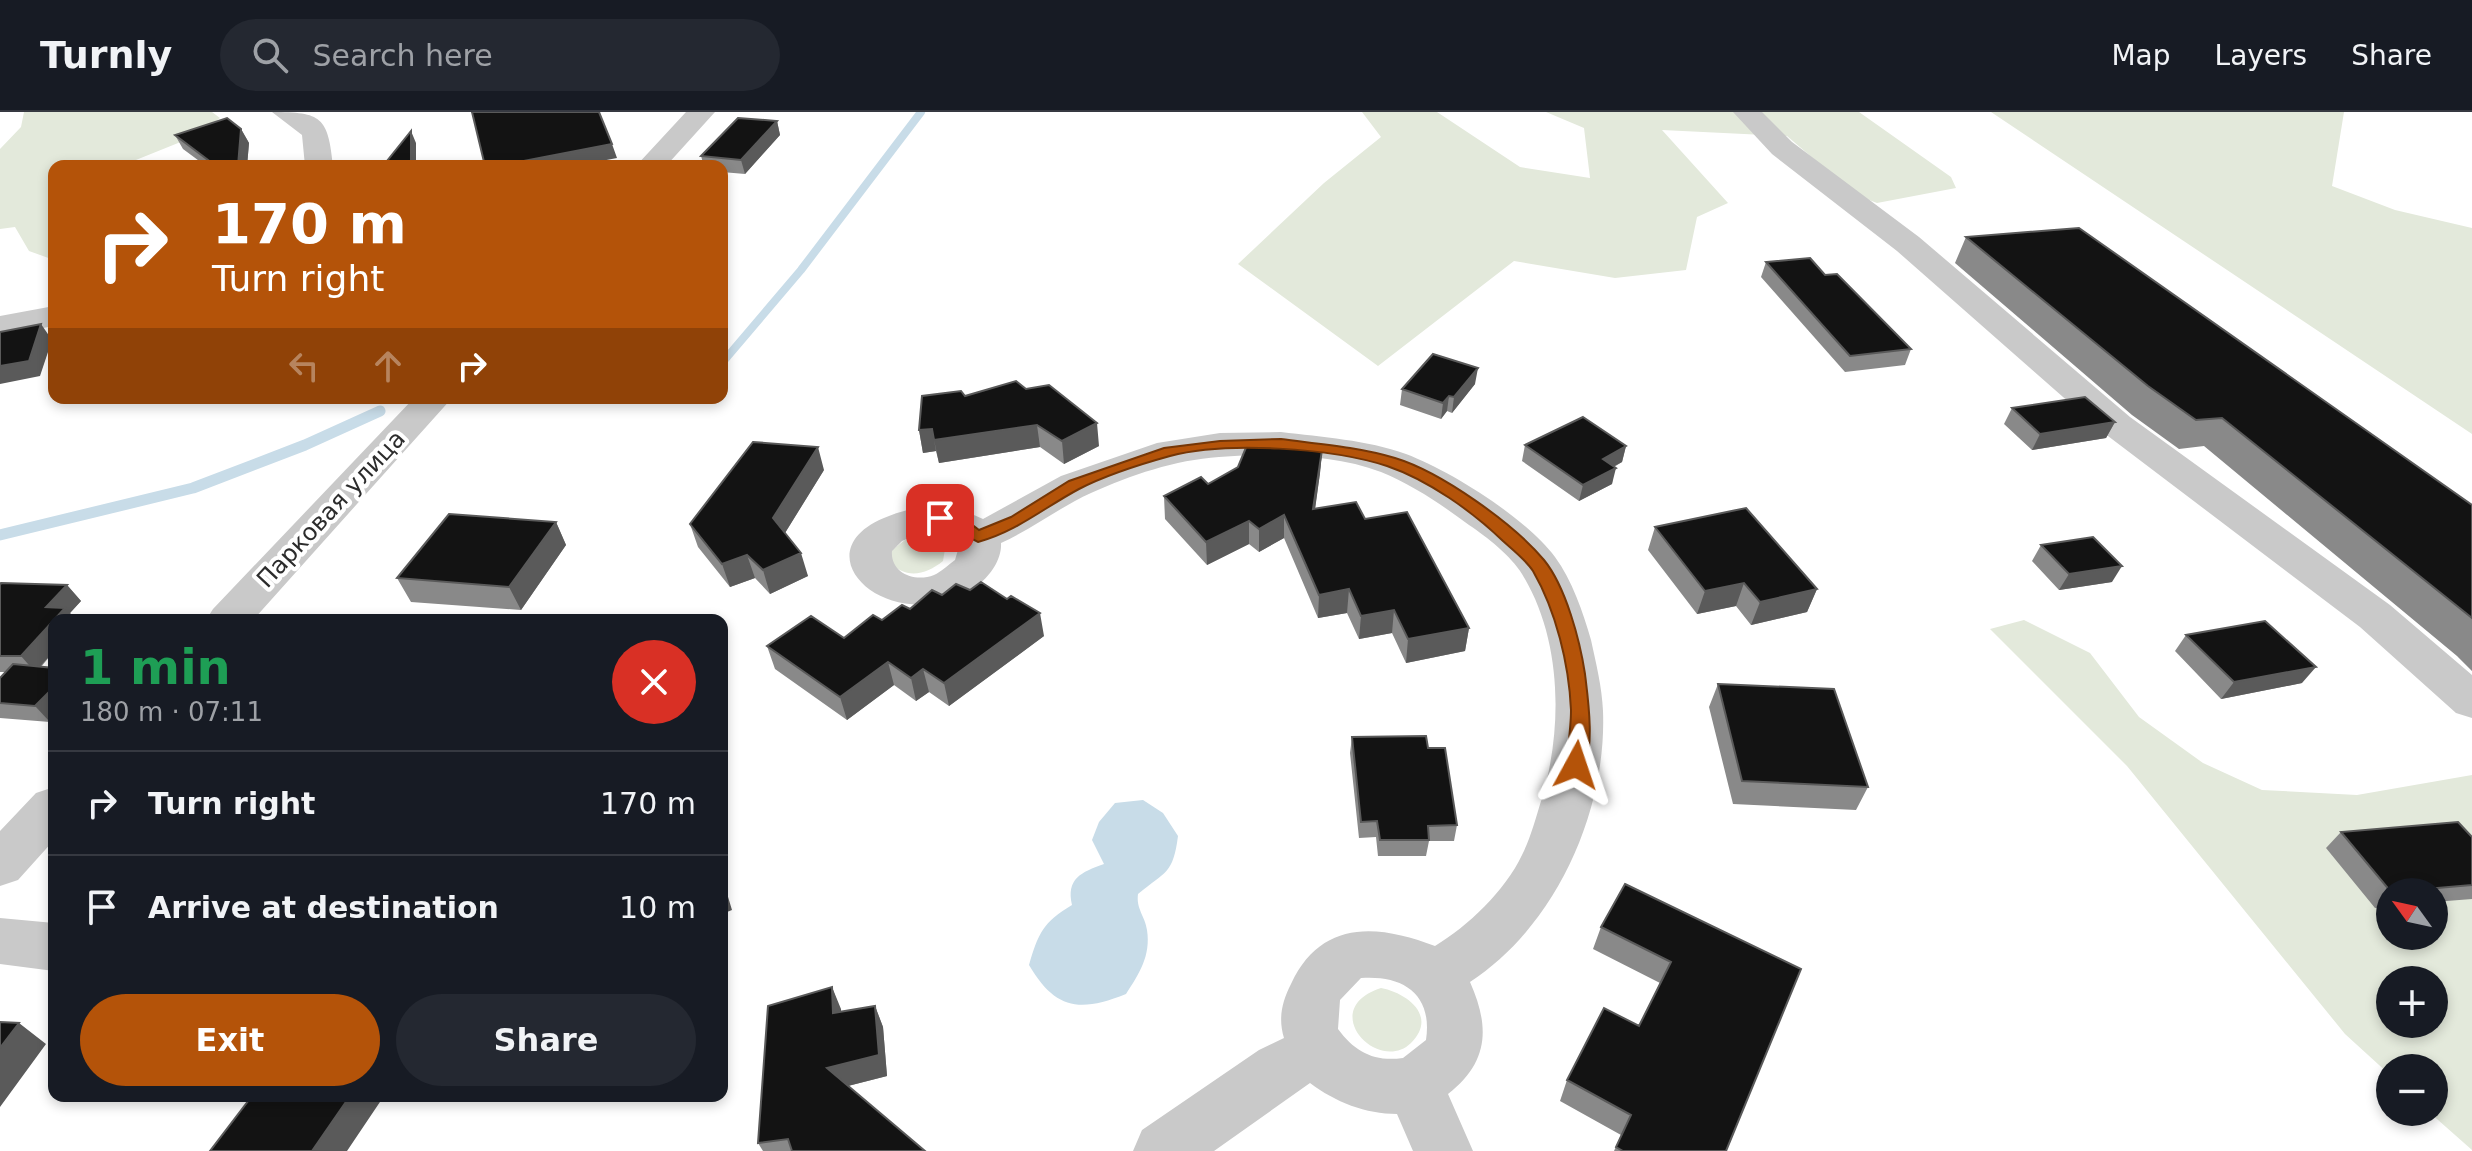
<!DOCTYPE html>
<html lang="en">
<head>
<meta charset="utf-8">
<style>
  :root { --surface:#171b24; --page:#242831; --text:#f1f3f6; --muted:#9ea1a6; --line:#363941; --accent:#b45309 }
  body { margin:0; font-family:"DejaVu Sans",sans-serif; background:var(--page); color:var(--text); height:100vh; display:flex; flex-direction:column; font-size:30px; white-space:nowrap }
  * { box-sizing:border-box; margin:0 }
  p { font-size:26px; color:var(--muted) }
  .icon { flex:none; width:44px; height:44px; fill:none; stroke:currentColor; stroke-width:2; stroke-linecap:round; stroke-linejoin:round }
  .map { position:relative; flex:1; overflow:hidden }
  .side { position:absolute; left:48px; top:502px; width:680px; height:488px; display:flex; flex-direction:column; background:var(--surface); border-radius:16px; box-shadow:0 4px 12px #0003 }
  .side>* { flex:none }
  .banner { position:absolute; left:48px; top:48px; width:680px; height:244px; border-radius:16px; box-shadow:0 4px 12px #0003; background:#b45309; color:#fff; overflow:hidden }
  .needle { width:52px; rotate:303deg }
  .fabs { position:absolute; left:2376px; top:766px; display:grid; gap:16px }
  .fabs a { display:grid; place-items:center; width:72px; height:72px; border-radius:50%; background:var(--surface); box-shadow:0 4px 12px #0003; font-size:40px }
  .pin { position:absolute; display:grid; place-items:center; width:68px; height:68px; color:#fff; margin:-34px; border-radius:16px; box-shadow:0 4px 12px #0006 }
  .me { position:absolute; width:88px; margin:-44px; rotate:5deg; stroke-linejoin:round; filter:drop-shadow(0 0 6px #0008) }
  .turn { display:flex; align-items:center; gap:28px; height:168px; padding:0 32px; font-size:36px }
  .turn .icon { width:104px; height:104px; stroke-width:2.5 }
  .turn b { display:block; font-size:56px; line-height:68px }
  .lanes { display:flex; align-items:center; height:76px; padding:0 32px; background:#0003; justify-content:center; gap:40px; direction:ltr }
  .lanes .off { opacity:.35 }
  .round { display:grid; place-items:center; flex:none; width:84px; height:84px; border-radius:42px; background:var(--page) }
  .head { display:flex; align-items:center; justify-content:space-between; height:136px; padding:0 32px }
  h1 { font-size:48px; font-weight:700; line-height:60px; color:#1e9e55 }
  .button { display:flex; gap:16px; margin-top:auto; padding:16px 32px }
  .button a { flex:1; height:92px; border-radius:48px; background:var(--accent); color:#fff; font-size:32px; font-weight:700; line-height:92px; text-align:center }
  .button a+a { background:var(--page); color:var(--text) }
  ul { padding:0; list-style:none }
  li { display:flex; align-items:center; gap:24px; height:104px; padding:0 32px; border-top:2px solid var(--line) }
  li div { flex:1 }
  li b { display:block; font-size:30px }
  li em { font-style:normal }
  header { display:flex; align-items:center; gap:48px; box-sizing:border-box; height:112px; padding:0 40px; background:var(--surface); border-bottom:2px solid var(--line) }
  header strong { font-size:38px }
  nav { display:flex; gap:44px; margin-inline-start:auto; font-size:28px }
  .search { width:560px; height:72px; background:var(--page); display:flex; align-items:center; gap:20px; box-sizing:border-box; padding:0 28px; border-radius:44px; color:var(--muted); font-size:30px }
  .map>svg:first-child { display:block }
  .green { fill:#e3e9db; fill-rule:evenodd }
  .water { fill:#c8dce8 }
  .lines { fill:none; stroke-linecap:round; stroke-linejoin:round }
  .stream-far1 { stroke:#c8dce8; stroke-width:8 }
  .stream { stroke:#c8dce8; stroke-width:11 }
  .minor { fill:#c9c9c9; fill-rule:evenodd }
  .wall { fill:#898989 }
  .shaded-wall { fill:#5a5a5a }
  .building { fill:#131313; stroke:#5a5a5a; stroke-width:2 }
  .route { fill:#b45309; stroke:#753606; stroke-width:2 }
  .labels { text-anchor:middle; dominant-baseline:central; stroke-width:8; stroke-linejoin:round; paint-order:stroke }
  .street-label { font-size:24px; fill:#2c2c2c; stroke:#fff }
</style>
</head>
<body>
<header>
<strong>Turnly</strong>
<div class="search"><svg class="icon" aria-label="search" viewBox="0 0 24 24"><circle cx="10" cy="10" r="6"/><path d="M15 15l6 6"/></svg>Search here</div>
<nav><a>Map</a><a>Layers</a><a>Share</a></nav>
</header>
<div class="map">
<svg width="2472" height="1039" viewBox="0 0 2472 1039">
  <rect width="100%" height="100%" fill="#fff"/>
  <path class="green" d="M24 0H212L220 6 198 23 121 54H54V148L29 139 15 115 0 117V37L21 15Z
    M1362 0H1437L1520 55 1590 66 1584 16 1546 0H1859L1951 65 1956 76 1877 91 1856 83 1787 24 1662 18 1728 91 1697 105 1686 158 1615 166 1514 149 1378 254 1238 152 1324 71 1381 25Z
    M1991 0H2344L2332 74 2395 98 2472 116V322Z
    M922 425 938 428 945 437 943 449C926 463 905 468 889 449L892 438 905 428Z
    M2024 508 2090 541 2139 605 2203 651 2262 678 2357 683 2472 663V1038L2429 1000H2434V956H2390V963L2345 922 2127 654 1990 517ZM2390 780H2434V824H2390ZM2390 868H2434V912H2390Z
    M1381 876C1407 881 1438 904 1411 931 1378 963 1316 897 1381 876Z"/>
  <path class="water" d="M1143 688 1163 701 1178 724C1173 762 1166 759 1138 782 1136 797 1145 804 1147 818 1151 844 1139 862 1126 882 1079 901 1055 897 1029 853 1038 822 1043 810 1072 793 1066 767 1081 760 1104 752L1092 728 1099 710 1115 691Z"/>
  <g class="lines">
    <path class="stream-far1" d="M722 251 801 158 921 0"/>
    <path class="stream" d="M0 423 193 376 305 333 380 299"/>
    <path class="minor" d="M272 0C322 0 328 5 333 54H305L302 23Z
      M686 0H715L666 54H636Z
      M1733 0H1762L1792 30 1919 125 2130 305 2390 493 2472 563V606L2456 601 2360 515 2104 321 1897 139 1772 42Z
      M54 194V214L0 224V204Z
      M414 286H452L253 508H206L213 497Z
      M1281 320C1322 325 1367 328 1406 342 1451 359 1526 406 1555 445 1572 468 1583 500 1591 528 1596 551 1602 575 1603 599 1607 700 1555 815 1470 870 1490 915 1489 950 1448 982L1473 1039H1413L1397 1002C1366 1002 1335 990 1310 971L1214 1039H1133L1142 1018 1259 938 1284 926C1278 906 1282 890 1291 872 1321 807 1378 812 1435 834 1468 814 1505 779 1522 743 1531 725 1536 705 1542 686 1563 615 1562 527 1522 462 1511 444 1487 425 1469 413 1442 393 1413 373 1381 360 1333 342 1270 341 1219 345 1175 348 1131 363 1091 381 1060 395 1032 417 1001 431 1002 446 991 463 979 472 896 534 791 440 889 404 922 391 950 391 983 407L1061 364 1157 331 1220 321ZM926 419 945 421 960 431 955 448C948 453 941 460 934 463 914 471 890 460 892 439L902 429ZM1361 866C1402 863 1433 881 1426 928L1403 946C1374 950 1355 940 1338 917L1340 888Z
      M54 675V728L18 768 0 774V719L36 681Z
      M0 806 54 811V859L0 852Z"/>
  </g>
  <path class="wall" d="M777 9 780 23 745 62 722 60V54H704L701 44Z
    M241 17 249 31 247 54H206L183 37 175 23Z
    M1966 125 2472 393V559L2457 544 2204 334 2179 337 2132 303 1955 151Z
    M1766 150 1825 163 1911 237 1905 253 1845 260 1761 165Z
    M1475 272 1452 301 1447 299 1441 307 1400 293 1402 277Z
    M965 284 1099 334 1064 352 1040 335 939 351 936 339 923 341 919 318Z
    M2012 296 2115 310 2106 326 2032 338 2004 312Z
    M1525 333 1626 334 1622 350 1614 355 1612 372 1579 389 1522 349Z
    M1322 338 1320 361 1315 396 1365 407 1469 516 1465 539 1406 551 1392 521 1359 527 1347 501 1318 506 1284 426 1259 440 1249 432 1207 453 1165 407 1164 384Z
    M824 358 785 421 808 464 770 482 755 466 730 475 698 435 690 412Z
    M556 410 566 433 521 498 411 490 397 466Z
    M1655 415 1817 477 1807 500 1751 513 1736 494 1697 502 1648 438Z
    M2041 433 2112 470 2059 478 2032 449Z
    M0 473H67L81 489 70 501 75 508H54V539L41 555 50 610 0 606V566L6 560H0Z
    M910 497 1044 524 949 594 929 580 916 589 894 573 847 608 775 557 767 534 844 526 882 508Z
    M2186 523 2302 571 2221 587 2175 539Z
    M1718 572 1868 675 1856 698 1733 692 1709 595Z
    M1352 625 1428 636 1457 713 1454 729H1429L1426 744H1378L1376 725 1359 726 1350 641Z
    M2341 720 2472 725V787L2434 790V780H2390V794L2375 796 2326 736Z
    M1601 815 1801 857 1726 1039H1614L1621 1023 1560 989 1567 968 1639 914 1660 871 1593 837Z
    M832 875 841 900 875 894 883 915 887 964 848 974 925 1039H763L758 1031Z"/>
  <path class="shaded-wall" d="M777 9 780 23 745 62 741 48Z
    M241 17 249 31 247 54H238Z
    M411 19 416 31V54H411Z
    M612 32 617 46 575 54H498Z
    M41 212 52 228 40 264 0 272V254Z
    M1478 256 1475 272 1452 301 1454 285Z
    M1449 284 1447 299 1441 307 1443 291Z
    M2115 310 2106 326 2032 338 2040 322Z
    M1097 311 1099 334 1064 352 1062 329Z
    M1037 313 1040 335 939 351 934 328Z
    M932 317 936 339 923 341 919 318Z
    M1626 334 1622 350 1599 362 1603 347Z
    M818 335 824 358 780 429 773 406Z
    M1322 338 1320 361 1312 420 1313 397Z
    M1616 356 1612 372 1579 389 1583 373Z
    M1284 403V426L1259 440V417Z
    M1249 409V432L1207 453 1206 430Z
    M556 410 566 433 521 498 509 475Z
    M801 441 808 464 770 482 763 458Z
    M747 443 755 466 730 475 722 452Z
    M2122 454 2112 470 2059 478 2069 462Z
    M1744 471 1736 494 1697 502 1705 479Z
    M67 473 81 489 70 501 75 508H54V539L35 560 21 544 46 495Z
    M1349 477 1347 501 1318 506 1319 483Z
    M1817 477 1807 500 1751 513 1760 490Z
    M1394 498 1392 521 1359 527 1361 504Z
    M1040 501 1044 524 949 594 944 571Z
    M1469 516 1465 539 1406 551 1408 527Z
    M888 550 894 573 847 608 840 585Z
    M2316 555 2302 571 2221 587 2234 570Z
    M923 557 929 580 916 589 911 566Z
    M54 575V606L50 610 35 594Z
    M722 765 732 798 722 802Z
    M832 875 841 897 842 922 833 901Z
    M875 894 883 915 887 964 836 977 827 956Z
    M19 911 46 932 0 995V936Z
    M350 984H384L347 1039H312Z"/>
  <path class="building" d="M472 0H599L612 32 498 54H485Z
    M227 6 241 17 238 54H216L175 23Z
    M738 6 777 9 741 48 701 44Z
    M411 19V54H383Z
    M2079 116 2472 393V506L2222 306 2196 308 2148 274 1966 125Z
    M1810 146 1825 163 1837 162 1911 237 1850 244 1766 150Z
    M41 212 29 249 0 254V220Z
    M1433 242 1478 256 1454 285 1449 284 1443 291 1402 277Z
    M1016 269 1026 277 1049 273 1097 311 1062 329 1037 313 934 328 932 317 919 318 922 284 961 279 965 284Z
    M2085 285 2115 310 2040 322 2012 296Z
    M1583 305 1626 334 1603 347 1616 356 1583 373 1525 333Z
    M753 330 818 335 773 406 801 441 763 458 747 443 722 452 690 412Z
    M1247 333 1322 338 1313 397 1356 390 1365 407 1407 400 1469 516 1408 527 1394 498 1361 504 1349 477 1319 483 1284 403 1259 417 1249 409 1206 430 1164 384 1201 365 1208 372 1238 355Z
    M1746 396 1817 477 1760 490 1744 471 1705 479 1655 415Z
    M449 402 556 410 509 475 397 466Z
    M2093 425 2122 454 2069 462 2041 433Z
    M981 470 1007 487 1011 484 1040 501 944 571 923 557 911 566 888 550 840 585 767 534 811 504 844 526 873 503 882 508 902 493 910 497 932 478 942 483 956 472 970 478Z
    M1 471 67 473 46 495 65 496 21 544H0V473Z
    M2265 509 2316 555 2234 570 2186 523Z
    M13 552 54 556V575L35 594 0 591V566Z
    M1718 572 1834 577 1868 675 1742 669Z
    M1426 624 1428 636H1445L1457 713 1428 714 1429 728H1380L1377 709 1361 710 1352 625Z
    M2458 710 2472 725V773L2391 780 2341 720Z
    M1625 772 1801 857 1726 1039H1623L1616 1035 1631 1003 1567 968 1604 896 1639 914 1671 850 1601 815Z
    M832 875 833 901 875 894 879 943 827 956 925 1039H792L788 1027 758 1031 768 894Z
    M0 910 19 911 0 936Z
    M252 984H350L312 1039H210Z"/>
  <path class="route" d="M1281 327C1319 332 1358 335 1395 346 1441 360 1513 411 1544 448 1566 475 1580 529 1585 562 1588 587 1595 635 1583 658H1569L1566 653C1568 635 1571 616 1571 598 1569 552 1556 499 1533 459 1526 448 1513 438 1503 429 1472 399 1428 368 1387 354 1331 336 1227 329 1170 344 1141 352 1106 363 1079 377 1045 395 1016 420 978 430L931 406 940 400 962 405 979 418 1011 405 1069 369 1164 336 1220 329Z"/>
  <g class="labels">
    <g class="street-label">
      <text transform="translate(331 397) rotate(-47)">Парковая улица</text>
    </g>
  </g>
</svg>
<div class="fabs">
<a><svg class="needle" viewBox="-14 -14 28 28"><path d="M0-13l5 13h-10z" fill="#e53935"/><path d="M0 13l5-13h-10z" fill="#9ea1a6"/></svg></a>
<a>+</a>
<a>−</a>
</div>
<div class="pin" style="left:940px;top:406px;background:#d93025"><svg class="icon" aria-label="arrive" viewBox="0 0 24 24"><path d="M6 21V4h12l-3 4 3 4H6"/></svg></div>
<svg class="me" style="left:1576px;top:653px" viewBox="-20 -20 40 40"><path d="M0-17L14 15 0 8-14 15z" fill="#b45309" stroke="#fff" stroke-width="4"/></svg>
<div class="banner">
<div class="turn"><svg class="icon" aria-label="right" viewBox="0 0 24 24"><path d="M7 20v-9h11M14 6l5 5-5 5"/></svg><div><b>170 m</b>Turn right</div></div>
<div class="lanes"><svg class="icon off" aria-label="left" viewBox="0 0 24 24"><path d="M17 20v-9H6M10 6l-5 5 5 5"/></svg><svg class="icon off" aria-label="ahead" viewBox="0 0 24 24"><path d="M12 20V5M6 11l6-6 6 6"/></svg><svg class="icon" aria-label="right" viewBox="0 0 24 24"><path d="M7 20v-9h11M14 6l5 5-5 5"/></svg></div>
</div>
<section class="side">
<div class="head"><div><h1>1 min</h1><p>180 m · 07:11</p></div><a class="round" style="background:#d93025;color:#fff"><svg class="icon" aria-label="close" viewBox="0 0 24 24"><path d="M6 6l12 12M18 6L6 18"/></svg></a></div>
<ul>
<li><svg class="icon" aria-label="right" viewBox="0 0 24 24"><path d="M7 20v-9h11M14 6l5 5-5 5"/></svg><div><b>Turn right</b></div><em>170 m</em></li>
<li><svg class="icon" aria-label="arrive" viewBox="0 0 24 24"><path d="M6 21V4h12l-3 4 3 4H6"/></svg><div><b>Arrive at destination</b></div><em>10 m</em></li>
</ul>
<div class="button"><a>Exit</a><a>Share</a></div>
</section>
</div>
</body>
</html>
